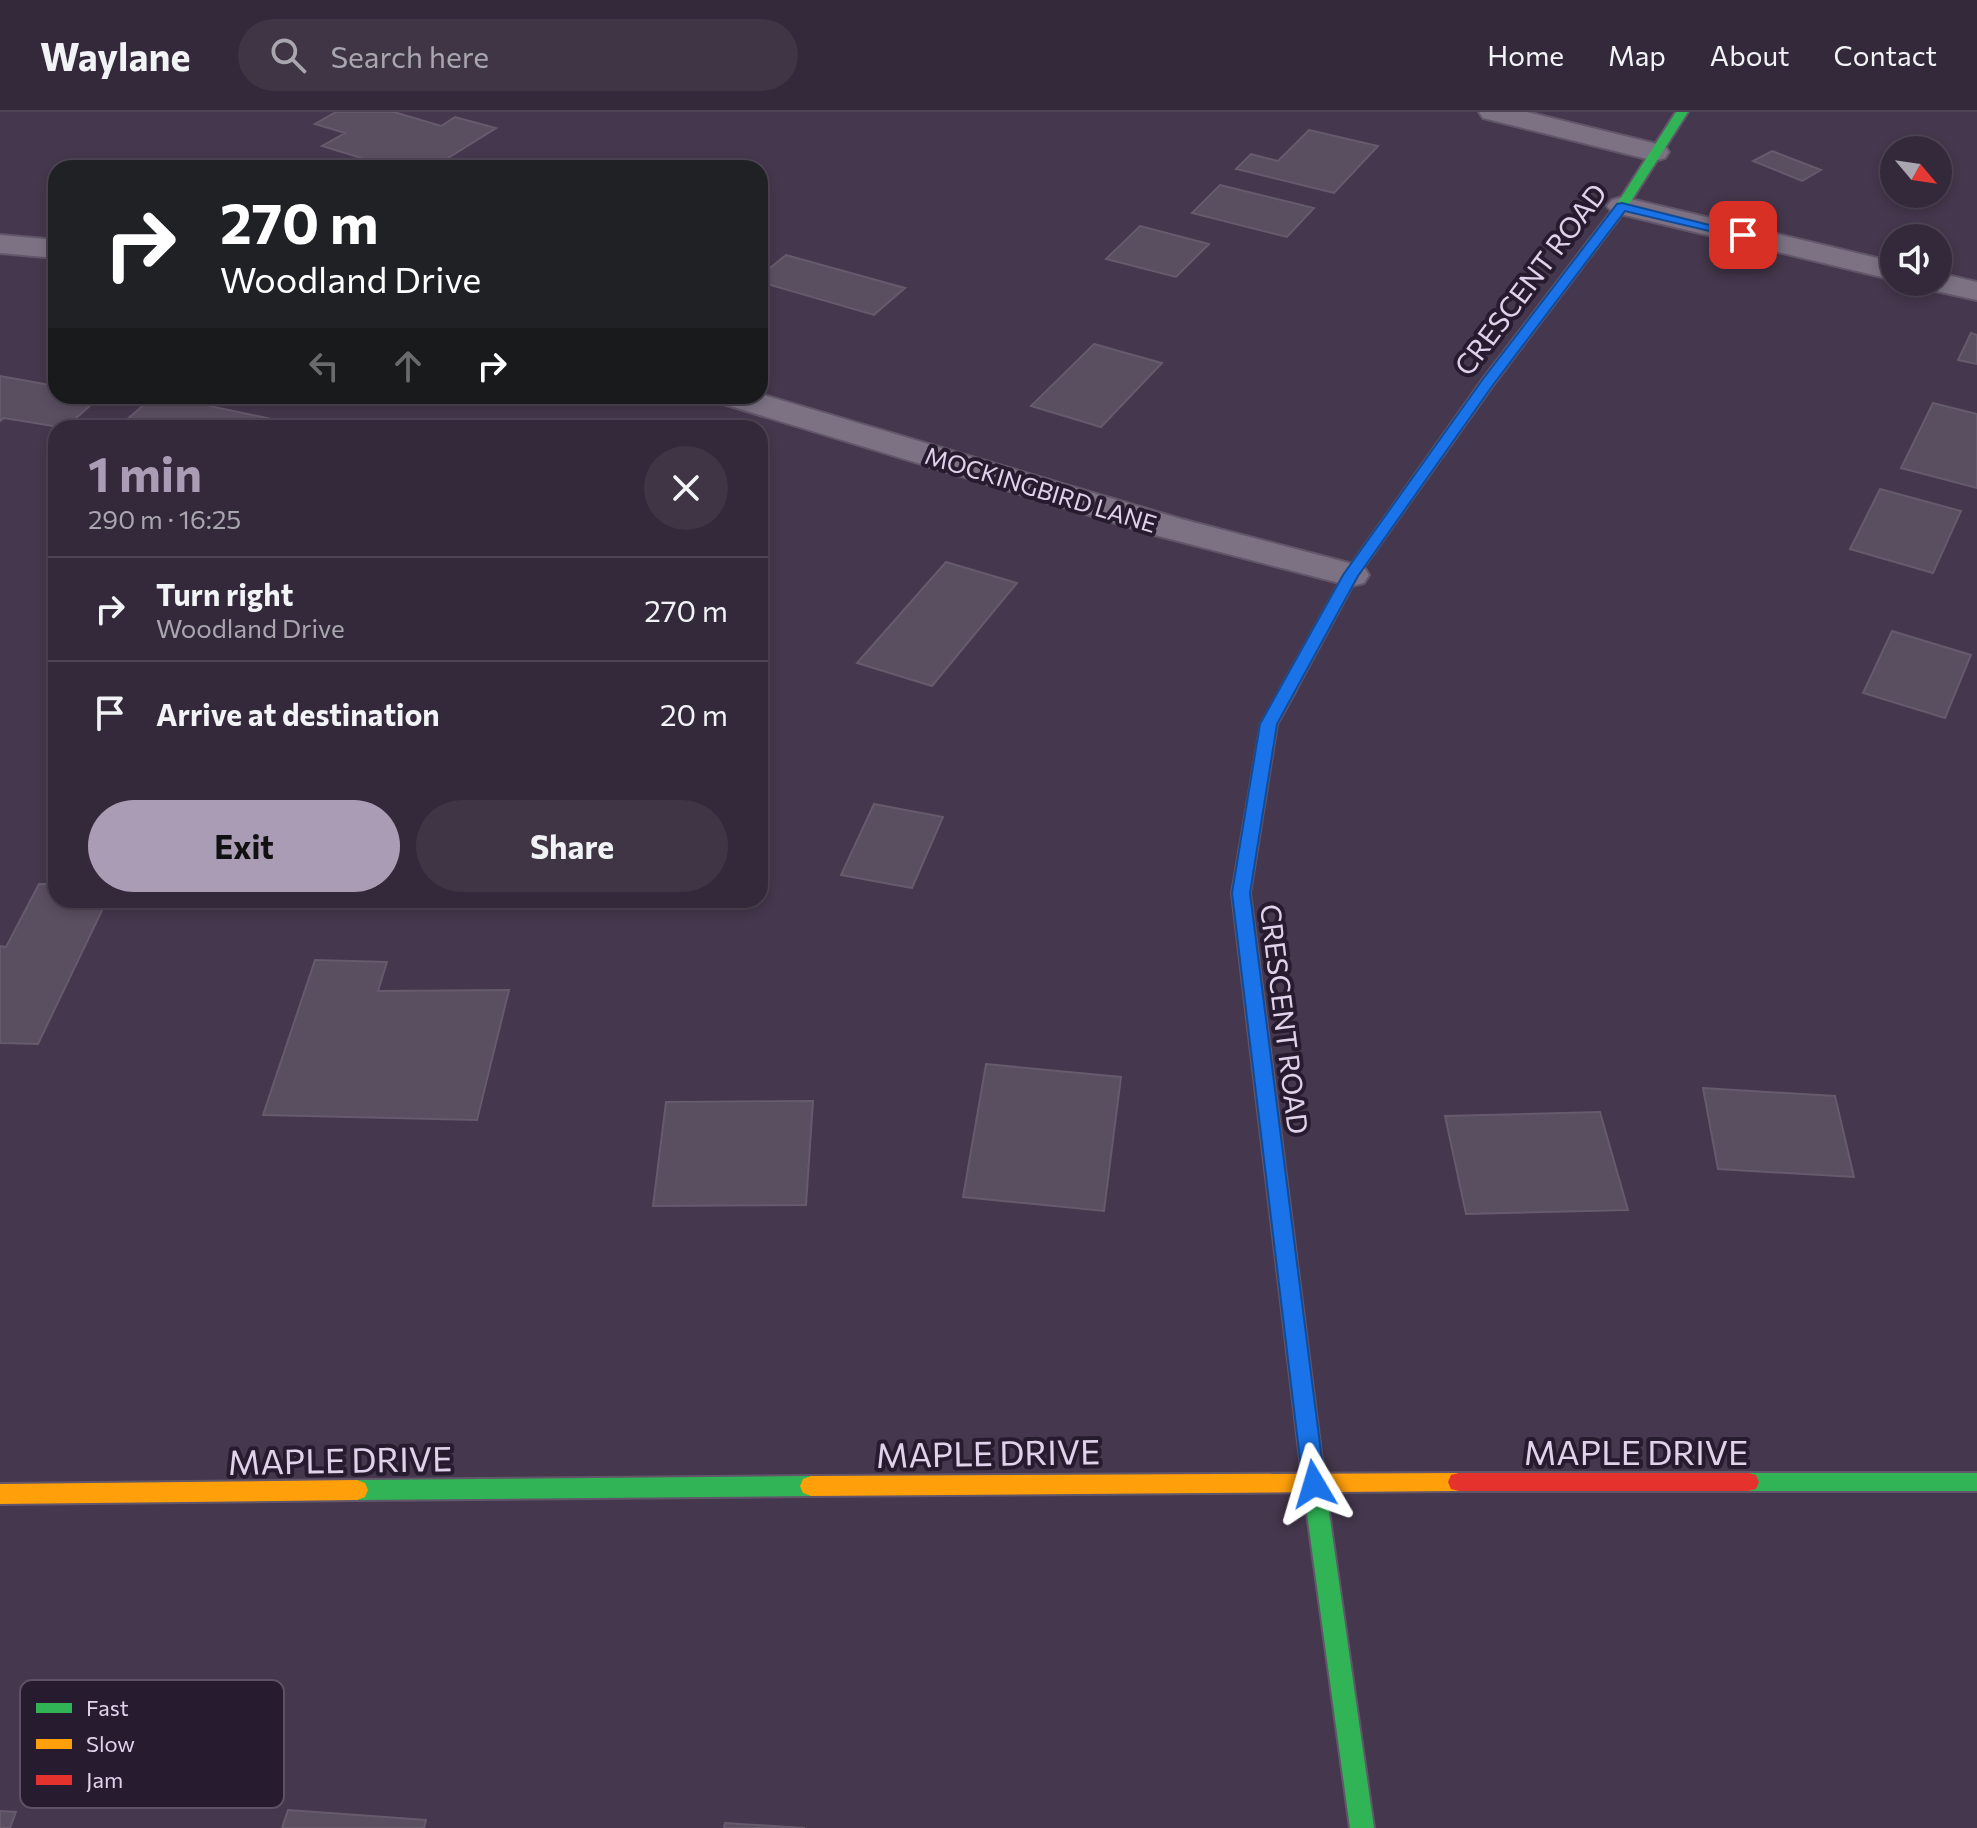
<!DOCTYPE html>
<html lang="en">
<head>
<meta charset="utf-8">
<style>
  :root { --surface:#34293a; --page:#3f3545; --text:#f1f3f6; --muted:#a9a6af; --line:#4e4554; --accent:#aa9cb4 }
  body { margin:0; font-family:Commissioner,sans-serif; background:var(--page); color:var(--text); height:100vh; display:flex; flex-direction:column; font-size:30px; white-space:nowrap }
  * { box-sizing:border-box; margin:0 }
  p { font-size:26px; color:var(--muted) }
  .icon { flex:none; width:44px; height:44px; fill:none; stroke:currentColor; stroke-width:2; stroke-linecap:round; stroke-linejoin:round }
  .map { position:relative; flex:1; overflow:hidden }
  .sheet { position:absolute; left:48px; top:308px; width:720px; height:488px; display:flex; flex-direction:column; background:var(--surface); border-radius:24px; box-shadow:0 4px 12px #0003,0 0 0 2px var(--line) }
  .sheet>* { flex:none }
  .guide { position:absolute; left:48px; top:48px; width:720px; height:244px; border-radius:24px; box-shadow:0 4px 12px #0003,0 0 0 2px var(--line); background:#202124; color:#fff; overflow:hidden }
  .needle { width:52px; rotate:119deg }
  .fabs { position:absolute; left:1880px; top:24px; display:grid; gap:16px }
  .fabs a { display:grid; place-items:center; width:72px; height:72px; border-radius:50%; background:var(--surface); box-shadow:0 4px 12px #0003,0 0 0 2px var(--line); font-size:40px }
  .pin { position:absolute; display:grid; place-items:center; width:68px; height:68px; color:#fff; margin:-34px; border-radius:16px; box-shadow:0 4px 12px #0006 }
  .me { position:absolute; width:88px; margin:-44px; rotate:353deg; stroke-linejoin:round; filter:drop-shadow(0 0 6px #0008) }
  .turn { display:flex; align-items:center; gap:28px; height:168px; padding:0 40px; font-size:36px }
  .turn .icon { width:104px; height:104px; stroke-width:2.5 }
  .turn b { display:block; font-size:56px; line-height:68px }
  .lanes { display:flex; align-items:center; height:76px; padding:0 40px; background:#0003; justify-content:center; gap:40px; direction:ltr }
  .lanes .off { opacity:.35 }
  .round { display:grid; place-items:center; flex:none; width:84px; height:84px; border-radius:42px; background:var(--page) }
  .summary { display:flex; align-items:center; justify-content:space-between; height:136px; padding:0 40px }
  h1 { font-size:48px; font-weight:700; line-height:60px; color:var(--accent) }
  .button { display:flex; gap:16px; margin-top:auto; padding:16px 40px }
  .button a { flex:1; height:92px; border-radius:48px; background:var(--accent); color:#111; font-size:32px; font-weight:700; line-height:92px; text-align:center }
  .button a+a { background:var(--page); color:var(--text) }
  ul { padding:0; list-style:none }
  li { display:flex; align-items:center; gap:24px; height:104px; padding:0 40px; border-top:2px solid var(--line) }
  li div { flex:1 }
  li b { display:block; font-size:30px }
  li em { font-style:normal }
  header { display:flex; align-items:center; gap:48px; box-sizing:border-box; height:112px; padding:0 40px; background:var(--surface); border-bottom:2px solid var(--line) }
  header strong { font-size:38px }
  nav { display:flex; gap:44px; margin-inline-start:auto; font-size:28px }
  .search { width:560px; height:72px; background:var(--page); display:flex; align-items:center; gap:20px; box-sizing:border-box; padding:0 28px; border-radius:44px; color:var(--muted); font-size:30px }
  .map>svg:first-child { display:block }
  .building { fill:#5a4f61; stroke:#665a6d; stroke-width:2 }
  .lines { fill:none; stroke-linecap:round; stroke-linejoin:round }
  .street-casing { stroke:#62566a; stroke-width:4 }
  .fast-casing { stroke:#62566a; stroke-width:4 }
  .slow-casing { stroke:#62566a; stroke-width:4 }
  .jam-casing { stroke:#62566a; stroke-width:4 }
  .street { fill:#7c7283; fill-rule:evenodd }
  .fast { fill:#30b455; fill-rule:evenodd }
  .slow { fill:#ff9f0a; fill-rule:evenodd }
  .jam { fill:#e5322d; fill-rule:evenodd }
  .route { fill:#1a73e8; stroke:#114b97; stroke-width:2 }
  .labels { text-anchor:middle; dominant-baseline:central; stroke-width:8; stroke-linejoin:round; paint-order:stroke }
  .far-street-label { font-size:24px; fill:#e1d2ec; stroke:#271b2f }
  .street-label { font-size:28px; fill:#e1d2ec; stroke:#271b2f }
  .near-street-label { font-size:34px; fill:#e1d2ec; stroke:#271b2f }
  .key { fill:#271b2f; stroke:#5f5268; stroke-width:2 }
  .key-label { font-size:22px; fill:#e1d2ec }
</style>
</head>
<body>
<header>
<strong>Waylane</strong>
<div class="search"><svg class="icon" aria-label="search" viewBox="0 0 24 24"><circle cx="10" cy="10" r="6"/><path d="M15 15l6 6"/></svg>Search here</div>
<nav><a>Home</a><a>Map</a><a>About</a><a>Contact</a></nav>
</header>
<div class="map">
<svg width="1977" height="1716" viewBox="0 0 1977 1716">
  <rect width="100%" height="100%" fill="#45374d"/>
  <path class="building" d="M336 0H394L441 14 455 5 496 16 432 56H394L322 34 345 21 315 12Z
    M1309 18 1378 34 1334 81 1236 57 1251 42 1278 49Z
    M1772 39 1821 58 1802 69 1753 49Z
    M1220 73 1314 96 1287 125 1192 101Z
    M1140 114 1209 132 1176 165 1106 147Z
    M786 143 905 176 874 203 760 170V164Z
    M1971 221 1977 223V252L1958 248Z
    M1094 232 1162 251 1101 315 1031 294Z
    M0 264 56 274V284H101L65 316 4 306 0 309Z
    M154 284H162L291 311 285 316H117Z
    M1933 291 1977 302V376L1901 356Z
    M369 307 396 316H357Z
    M1880 377 1961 399 1933 461 1850 437Z
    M946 450 1017 471 932 574 857 551Z
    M1892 519 1971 543 1945 606 1863 581Z
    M874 692 943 705 912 776 841 763Z
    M39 772H56V788H107L38 932 0 931V834L6 835Z
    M315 848 387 850 378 879 509 878 477 1008 263 1003Z
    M986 952 1121 965 1104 1099 963 1085Z
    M1703 976 1835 984 1854 1065 1718 1057Z
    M813 989 806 1093 653 1094 666 990Z
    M1600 1000 1628 1098 1466 1102 1445 1004Z
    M288 1698 426 1708 424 1716H282Z
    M0 1699 16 1700 10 1716H0Z
    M725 1711 805 1716H724Z"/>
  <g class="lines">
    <g class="street-casing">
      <path id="street" d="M1479 0H1527L1665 34 1669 40 1665 46 1655 49 1483 6Z
        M1622 85 1894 150V168L1612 100 1607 94 1612 88Z
        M0 123 56 128V146L0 141Z
        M1938 161 1977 170V188L1927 177 1923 170H1938Z
        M760 282 1181 407 1364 455 1369 463 1364 471 1351 474 1155 423 720 291 715 284Z"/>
    </g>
    <g class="fast-casing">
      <path id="fast" d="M1676 0H1688L1626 97 1493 273 1358 463 1294 581H1282L1280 578 1344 463 1483 267 1617 92Z
        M1271 1017 1278 1019 1281 1024 1325 1372 1374 1716H1350L1303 1372 1261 1024 1264 1019Z
        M1748 1361H1977V1379H1748L1740 1377 1737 1370 1740 1363Z
        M811 1364 819 1367 822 1374 819 1381 811 1384 357 1388 349 1385 346 1378 349 1371 357 1368Z"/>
    </g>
    <g class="slow-casing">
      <path id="slow" d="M1459 1361 1467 1363 1470 1370 1467 1377 1459 1379 811 1384 803 1381 800 1374 803 1367 811 1364Z
        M357 1368 365 1371 368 1378 365 1385 357 1388 0 1392V1372Z"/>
    </g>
    <g class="jam-casing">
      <path id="jam" d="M1288 573 1296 578 1277 612 1250 781 1281 1024 1278 1029H1264L1261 1024 1232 781 1261 612 1282 575Z
        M1459 1361H1748L1756 1363 1759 1370 1756 1377 1748 1379H1459L1451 1377 1448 1370 1451 1363Z"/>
    </g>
    <use href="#street" class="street"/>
    <use href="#fast" class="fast"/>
    <use href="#slow" class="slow"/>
    <use href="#jam" class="jam"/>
  </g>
  <path class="route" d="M1622 91 1749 123 1743 127 1625 99 1493 273 1358 464 1277 612 1250 781 1325 1372 1322 1379 1314 1382 1306 1379 1303 1372 1232 781 1260 612 1343 463 1483 267 1617 92Z"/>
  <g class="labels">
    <g class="far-street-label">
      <text transform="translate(1041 377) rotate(17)">MOCKINGBIRD LANE</text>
    </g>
    <g class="street-label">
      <text transform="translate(1530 167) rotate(-53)">CRESCENT ROAD</text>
      <text transform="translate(1285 907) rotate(83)">CRESCENT ROAD</text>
    </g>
    <g class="near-street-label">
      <text x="1636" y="1339">MAPLE DRIVE</text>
      <text transform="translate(988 1340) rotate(-1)">MAPLE DRIVE</text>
      <text transform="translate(340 1347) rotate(-1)">MAPLE DRIVE</text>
    </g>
  </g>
  <rect x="20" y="1568" width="264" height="128" rx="12" class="key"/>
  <rect x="36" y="1591" width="36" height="10" fill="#30b455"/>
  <rect x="36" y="1627" width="36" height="10" fill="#ff9f0a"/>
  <rect x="36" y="1663" width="36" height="10" fill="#e5322d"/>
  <g class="key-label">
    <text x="86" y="1604">Fast</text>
    <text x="86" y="1640">Slow</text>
    <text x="86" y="1676">Jam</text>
  </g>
</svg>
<div class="fabs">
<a><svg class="needle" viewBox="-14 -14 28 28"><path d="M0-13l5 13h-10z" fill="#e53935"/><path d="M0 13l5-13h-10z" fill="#a9a6af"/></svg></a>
<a><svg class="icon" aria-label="sound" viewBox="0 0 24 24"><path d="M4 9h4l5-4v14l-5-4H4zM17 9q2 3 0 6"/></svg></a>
</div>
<div class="pin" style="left:1743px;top:123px;background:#d93025"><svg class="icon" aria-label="arrive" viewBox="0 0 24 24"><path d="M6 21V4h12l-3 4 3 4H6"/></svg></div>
<svg class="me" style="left:1314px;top:1372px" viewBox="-20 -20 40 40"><path d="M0-17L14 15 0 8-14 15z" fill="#1a73e8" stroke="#fff" stroke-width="4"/></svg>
<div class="guide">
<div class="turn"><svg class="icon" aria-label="right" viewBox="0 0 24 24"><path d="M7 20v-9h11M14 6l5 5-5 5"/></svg><div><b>270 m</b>Woodland Drive</div></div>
<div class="lanes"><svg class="icon off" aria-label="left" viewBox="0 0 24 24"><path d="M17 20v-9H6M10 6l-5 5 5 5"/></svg><svg class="icon off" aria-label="ahead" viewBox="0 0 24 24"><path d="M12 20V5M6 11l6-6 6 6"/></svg><svg class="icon" aria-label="right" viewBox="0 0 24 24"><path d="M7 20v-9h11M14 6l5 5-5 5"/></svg></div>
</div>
<section class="sheet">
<div class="summary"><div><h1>1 min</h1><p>290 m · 16:25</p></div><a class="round"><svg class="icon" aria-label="close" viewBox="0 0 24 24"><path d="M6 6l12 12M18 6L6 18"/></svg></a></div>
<ul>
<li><svg class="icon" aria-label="right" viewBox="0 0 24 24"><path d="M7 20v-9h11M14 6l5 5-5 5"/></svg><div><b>Turn right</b><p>Woodland Drive</p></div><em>270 m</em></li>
<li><svg class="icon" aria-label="arrive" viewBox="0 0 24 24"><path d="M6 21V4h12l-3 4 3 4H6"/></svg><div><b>Arrive at destination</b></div><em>20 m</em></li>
</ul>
<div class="button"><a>Exit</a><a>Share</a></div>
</section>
</div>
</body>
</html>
